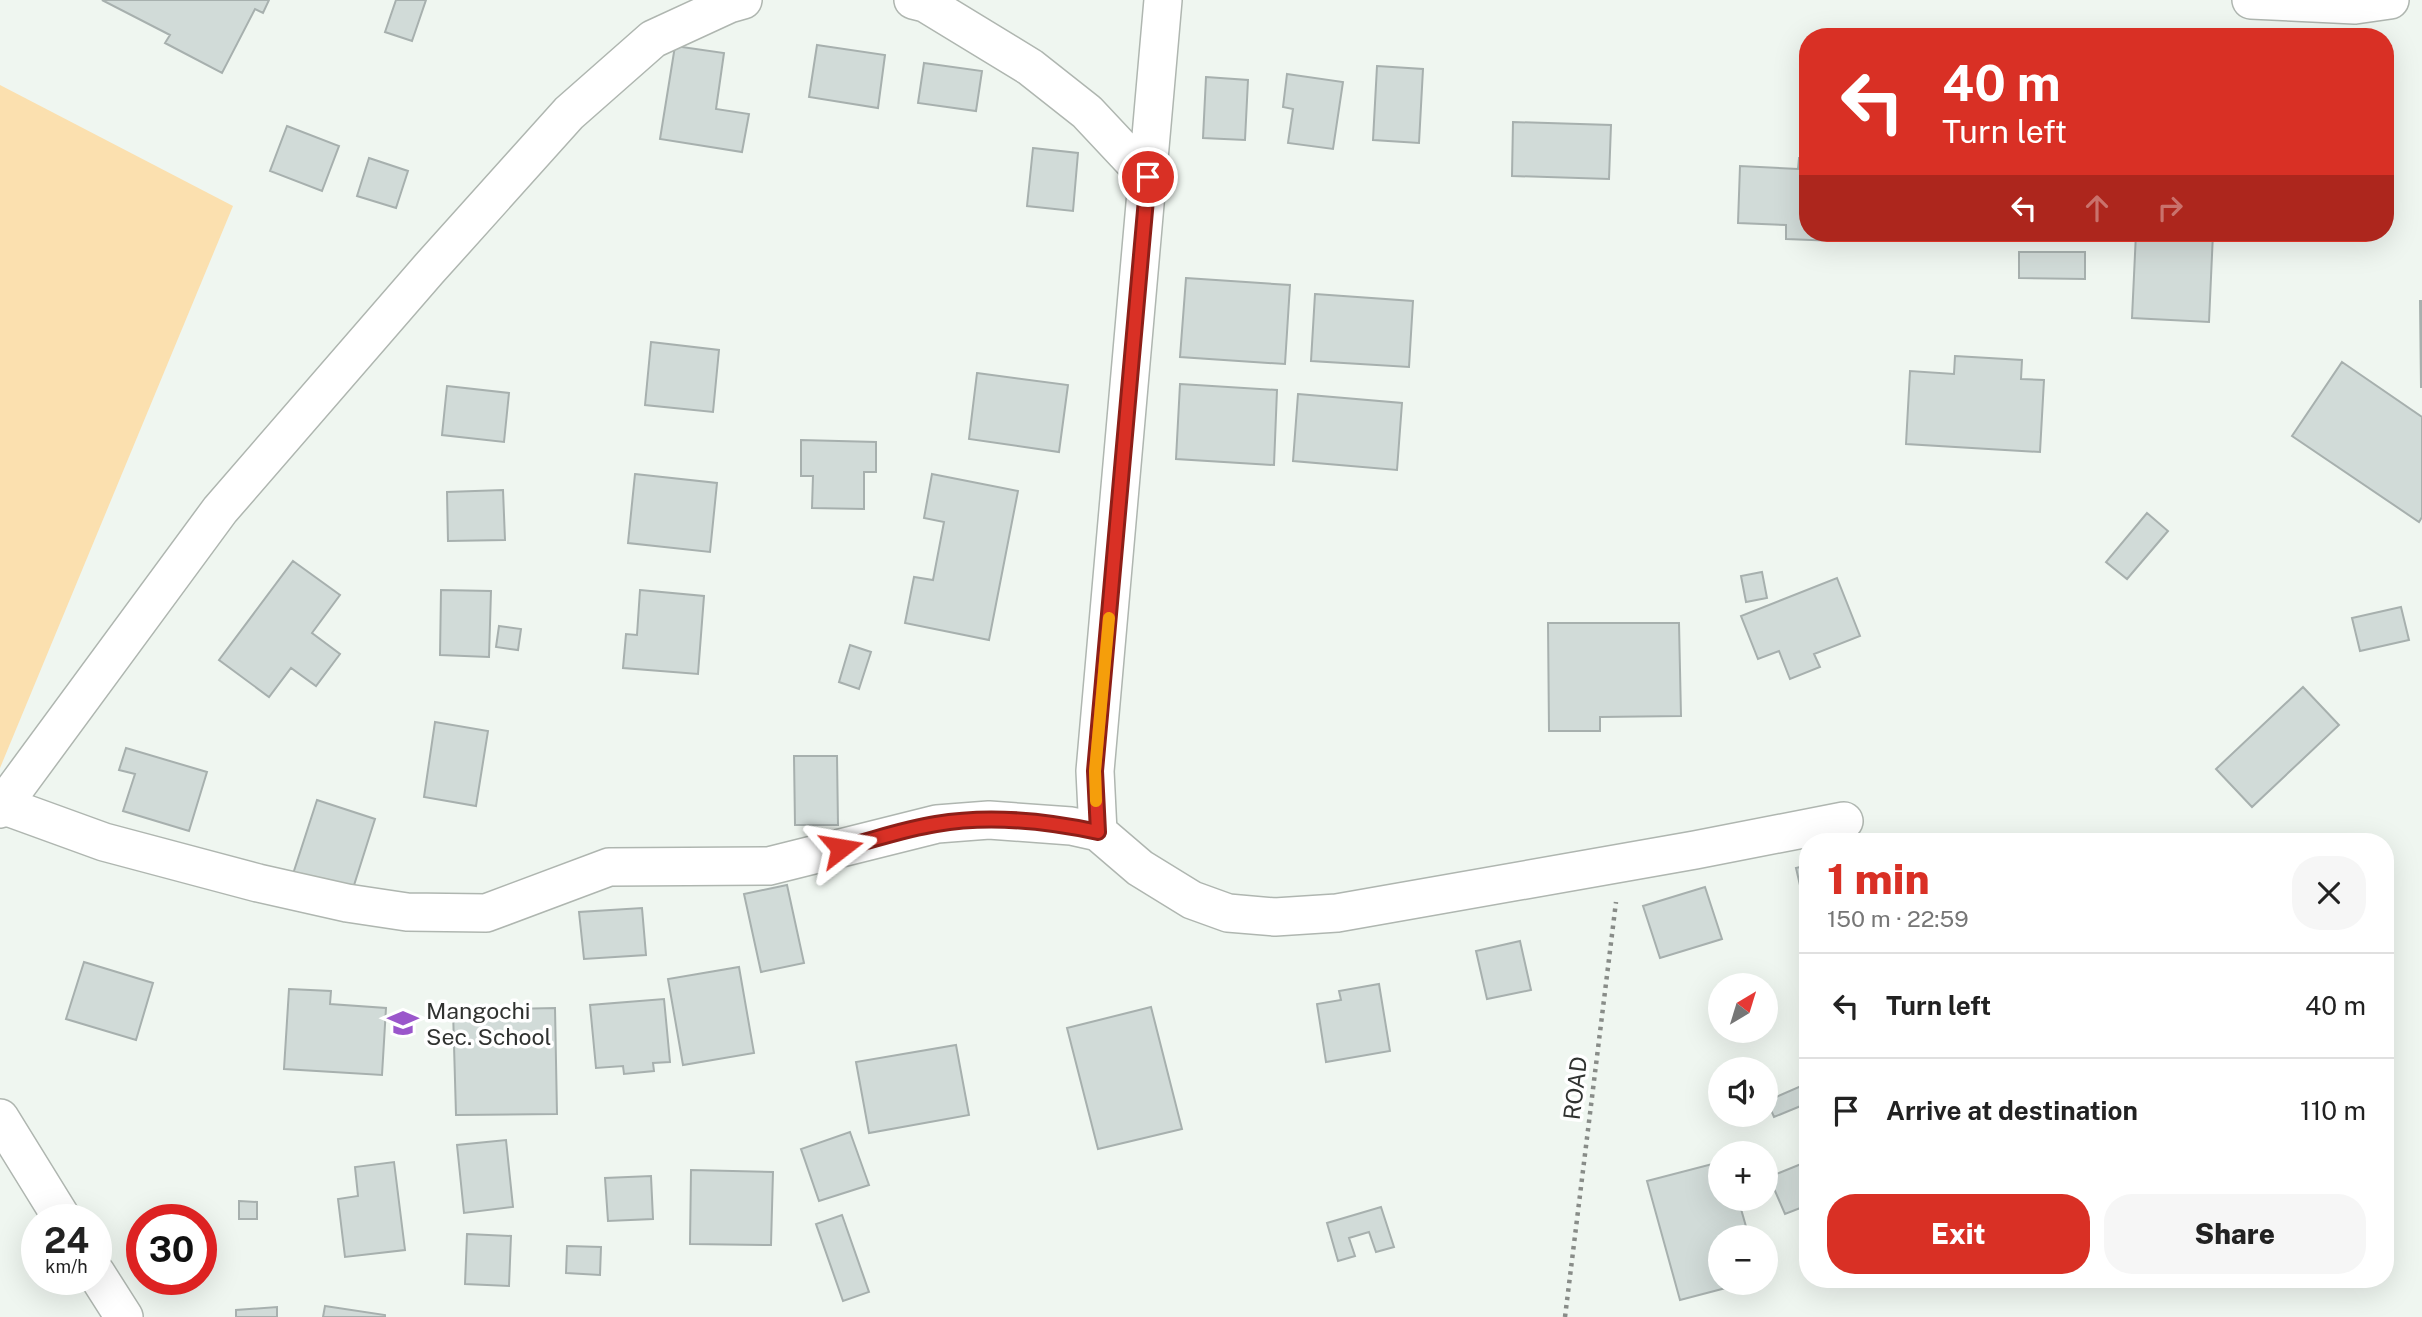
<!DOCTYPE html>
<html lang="en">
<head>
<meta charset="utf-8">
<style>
  :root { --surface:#fff; --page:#f6f6f6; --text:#222; --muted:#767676; --line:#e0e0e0; --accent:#d93025 }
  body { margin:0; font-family:"Public Sans",sans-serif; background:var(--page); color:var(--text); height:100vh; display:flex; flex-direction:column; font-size:26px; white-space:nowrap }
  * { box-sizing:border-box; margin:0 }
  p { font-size:23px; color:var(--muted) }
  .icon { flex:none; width:38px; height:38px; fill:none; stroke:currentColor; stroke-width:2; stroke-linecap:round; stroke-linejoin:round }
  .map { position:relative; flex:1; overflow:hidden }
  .panel { position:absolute; left:1799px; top:833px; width:595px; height:455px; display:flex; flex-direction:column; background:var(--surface); border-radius:28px; box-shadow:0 7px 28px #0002 }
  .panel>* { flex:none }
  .top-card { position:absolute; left:1799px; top:28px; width:595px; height:214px; border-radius:28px; box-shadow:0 7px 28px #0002; background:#d93025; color:#fff; overflow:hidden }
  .needle { width:46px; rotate:38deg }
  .controls { position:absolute; left:1708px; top:973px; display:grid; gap:14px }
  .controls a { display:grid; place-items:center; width:70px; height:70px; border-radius:50%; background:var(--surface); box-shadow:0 7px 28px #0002; font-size:35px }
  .speed { position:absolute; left:21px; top:1204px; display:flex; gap:14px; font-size:35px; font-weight:700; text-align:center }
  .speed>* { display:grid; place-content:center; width:91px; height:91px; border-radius:50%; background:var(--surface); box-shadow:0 7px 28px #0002; line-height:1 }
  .speed small { font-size:18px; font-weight:400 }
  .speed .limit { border:10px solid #d22; background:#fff; color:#111 }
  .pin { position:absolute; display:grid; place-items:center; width:60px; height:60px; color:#fff; margin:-30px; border:4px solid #fff; border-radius:50%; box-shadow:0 2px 7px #0007 }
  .me { position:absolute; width:77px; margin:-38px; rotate:76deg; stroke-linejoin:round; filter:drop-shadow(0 0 5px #0008) }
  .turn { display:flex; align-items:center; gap:24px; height:147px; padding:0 28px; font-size:32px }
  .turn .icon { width:91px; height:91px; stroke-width:2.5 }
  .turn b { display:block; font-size:49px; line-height:60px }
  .lanes { display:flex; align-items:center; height:66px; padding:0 28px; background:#0003; justify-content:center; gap:35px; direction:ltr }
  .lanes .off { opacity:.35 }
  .round { display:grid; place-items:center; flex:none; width:74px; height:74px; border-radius:28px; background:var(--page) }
  .head { display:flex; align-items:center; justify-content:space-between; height:119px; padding:0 28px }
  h1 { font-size:42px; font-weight:800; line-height:52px; color:var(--accent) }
  .button { display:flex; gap:14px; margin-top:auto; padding:14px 28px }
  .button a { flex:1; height:80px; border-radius:28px; background:var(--accent); color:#fff; font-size:28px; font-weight:800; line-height:80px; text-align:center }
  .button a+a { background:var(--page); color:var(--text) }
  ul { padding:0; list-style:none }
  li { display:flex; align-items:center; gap:21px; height:105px; padding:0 28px; border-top:2px solid var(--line) }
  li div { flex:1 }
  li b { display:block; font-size:26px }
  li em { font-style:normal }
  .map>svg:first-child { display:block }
  .green { fill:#fbe0af }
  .building { fill:#d1dbd8; stroke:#a7b0ae; stroke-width:2 }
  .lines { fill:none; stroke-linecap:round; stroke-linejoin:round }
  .minor-casing { stroke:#afb6b0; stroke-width:40 }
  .path { stroke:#888c88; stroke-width:4.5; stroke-dasharray:3.5 5; stroke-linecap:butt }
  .minor { stroke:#fff; stroke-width:37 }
  .route-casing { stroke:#8d1f18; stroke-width:18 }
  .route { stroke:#d93025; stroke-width:12 }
  .slow { stroke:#f59e0b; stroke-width:12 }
  .labels { text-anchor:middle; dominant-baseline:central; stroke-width:7; stroke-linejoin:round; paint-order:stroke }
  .poi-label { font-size:23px; fill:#303230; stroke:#fff; text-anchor:start }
  .street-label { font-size:23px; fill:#303230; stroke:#fff }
</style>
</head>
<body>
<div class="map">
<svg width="2422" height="1317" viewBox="0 0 2422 1317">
  <rect width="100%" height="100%" fill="#eff6f0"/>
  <path class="green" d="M0 85 233 206 0 768Z"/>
  <path class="building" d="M102 0H269L263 13 255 9 222 73 165 43 170 35Z
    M396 0H426L412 41 385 32Z
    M817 45 885 55 878 108 809 97Z
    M675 46 724 53 716 109 749 114 742 152 660 139Z
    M924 63 982 71 976 111 918 103Z
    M1377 66 1423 69 1419 143 1373 140Z
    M1287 74 1343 82 1333 149 1288 143 1293 109 1283 107Z
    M1206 77 1248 80 1245 140 1203 138Z
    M1513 122 1611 125 1609 179 1512 176Z
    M287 126 339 146 322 191 270 171Z
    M1033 148 1078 153 1073 211 1027 206Z
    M369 158 408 171 396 208 357 196Z
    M1799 158 1808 159V233H1837V241L1786 239V225L1738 223 1740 166 1798 169Z
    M2136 233H2213L2209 322 2132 318Z
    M2019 252H2085V279L2019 278Z
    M1186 278 1290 285 1285 364 1180 357Z
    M1315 294 1413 301 1409 367 1311 361Z
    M2420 301H2422V387H2421Z
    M651 342 719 350 713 412 645 405Z
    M1955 356 2022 360 2021 379 2044 380 2040 452 1906 444 1910 371 1954 374Z
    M2342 362 2422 417V517L2419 522 2292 436Z
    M977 373 1068 385 1059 452 969 439Z
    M1180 384 1277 390 1274 465 1176 459Z
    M447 386 509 393 504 442 442 435Z
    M1298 394 1402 403 1397 470 1293 461Z
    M801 440 876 442V472H864V509L812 508 813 476H801Z
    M635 474 717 483 710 552 628 543Z
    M932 474 1018 491 989 640 905 623 914 577 933 580 944 522 924 518Z
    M503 490 505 540 448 541 447 492Z
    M2147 513 2168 531 2127 579 2106 562Z
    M293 561 340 595 312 633 340 654 316 686 291 668 269 697 219 660Z
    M1762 572 1767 598 1746 602 1741 576Z
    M1837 578 1860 636 1814 654 1820 667 1790 679 1779 651 1758 659 1741 616Z
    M441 590 491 591 489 657 440 655Z
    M640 590 704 596 698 674 623 668 626 634 637 635Z
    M2401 607 2409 640 2360 651 2352 618Z
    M1548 623H1679L1681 716 1600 717V731H1549Z
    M499 626 521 629 518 650 496 647Z
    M850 645 871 652 859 689 839 682Z
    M2303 687 2339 725 2252 807 2216 769Z
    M435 722 488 731 476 806 424 797Z
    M126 748 207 772 189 831 123 811 135 774 119 770Z
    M794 756H837L838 825H795Z
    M317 800 375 819 349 901 293 874Z
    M1808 865V920L1796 868Z
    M787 885 804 963 761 972 744 894Z
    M1705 887 1722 939 1660 958 1643 906Z
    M642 908 646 955 584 959 579 912Z
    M1520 941 1531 990 1487 999 1476 951Z
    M84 962 153 983 136 1040 66 1019Z
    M739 967 754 1053 683 1065 668 979Z
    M1379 984 1390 1051 1326 1062 1317 1004 1341 1000 1339 991Z
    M289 989 331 991 330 1004 386 1008 382 1075 284 1069Z
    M664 999 670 1062 653 1063 654 1071 624 1074 623 1066 596 1068 590 1005Z
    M1151 1007 1182 1129 1098 1149 1067 1028Z
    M555 1008 557 1114 456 1115 453 1010Z
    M956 1045 969 1115 869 1133 856 1062Z
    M1808 1083V1103L1774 1117 1767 1101Z
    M850 1132 869 1185 819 1201 801 1149Z
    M506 1140 513 1207 464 1213 457 1145Z
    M394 1162 405 1250 345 1257 338 1199 358 1196 355 1167Z
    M1720 1162V1199H1751L1739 1202 1749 1237H1720V1283H1745L1680 1300 1647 1181Z
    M1806 1162 1808 1205 1785 1214 1769 1177Z
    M691 1170 773 1172 771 1245 690 1244Z
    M651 1176 653 1219 608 1221 605 1178Z
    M239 1201 257 1202V1219H239Z
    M1381 1207 1394 1247 1376 1252 1369 1232 1349 1238 1355 1256 1338 1261 1327 1223Z
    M842 1215 869 1292 843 1301 816 1224Z
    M467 1234 511 1236 509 1286 465 1284Z
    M567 1246 601 1247 600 1275 566 1273Z
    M325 1306 385 1315V1317H323Z
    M277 1307V1317H236V1310Z"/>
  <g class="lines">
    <g class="minor-casing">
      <path id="minor" d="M913 0 925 3 1030 67 1087 112 1148 177
        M2251 0 2355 5 2390 0
        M2 805 104 842 258 883 347 903 407 912 486 913 609 867 769 866 937 824 989 820 1071 826 1098 832 1140 868 1192 900 1228 913 1275 917 1337 913 1695 850 1844 821
        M0 809 220 510 428 270 569 113 653 39 729 4 743 0
        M1098 832 1095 771 1163 0
        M0 1118 63 1220
        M96 1273 124 1317"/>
    </g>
    <path class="path" d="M1565 1317 1616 902"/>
    <use href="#minor" class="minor"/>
  </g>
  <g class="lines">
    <g class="route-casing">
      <path id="route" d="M841 848C873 840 904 829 936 824 988 815 1047 821 1098 832L1095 771 1148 177"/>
    </g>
    <use href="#route" class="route"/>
    <path class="slow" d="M1096 801 1095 771 1109 618"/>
  </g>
  <defs>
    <g id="school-bare" transform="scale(2.415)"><path d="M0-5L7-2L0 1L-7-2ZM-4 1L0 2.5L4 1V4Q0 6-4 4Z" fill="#9a56cb" stroke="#fff" stroke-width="2.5" paint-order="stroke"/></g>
  </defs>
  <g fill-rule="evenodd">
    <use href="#school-bare" x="403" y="1023"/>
  </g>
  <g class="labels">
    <g class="poi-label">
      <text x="426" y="1010">Mangochi<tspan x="426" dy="26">Sec. School</tspan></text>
    </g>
    <g class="street-label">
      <text transform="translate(1575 1088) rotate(-83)">ROAD</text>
    </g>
  </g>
</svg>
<div class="controls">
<a><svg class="needle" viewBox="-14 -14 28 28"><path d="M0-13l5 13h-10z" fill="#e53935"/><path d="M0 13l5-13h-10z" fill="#767676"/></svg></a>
<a><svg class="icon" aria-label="sound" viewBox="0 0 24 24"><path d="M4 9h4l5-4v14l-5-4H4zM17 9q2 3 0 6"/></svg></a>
<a>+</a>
<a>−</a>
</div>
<div class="speed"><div>24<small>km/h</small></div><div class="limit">30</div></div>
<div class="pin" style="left:1148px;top:177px;background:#d93025"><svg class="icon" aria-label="arrive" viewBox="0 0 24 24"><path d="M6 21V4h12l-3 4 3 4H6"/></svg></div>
<svg class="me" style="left:841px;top:848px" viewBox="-20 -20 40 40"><path d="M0-17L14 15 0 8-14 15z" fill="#d93025" stroke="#fff" stroke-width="4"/></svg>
<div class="top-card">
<div class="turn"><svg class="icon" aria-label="left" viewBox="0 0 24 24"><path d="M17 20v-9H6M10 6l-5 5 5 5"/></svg><div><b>40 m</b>Turn left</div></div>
<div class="lanes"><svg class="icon" aria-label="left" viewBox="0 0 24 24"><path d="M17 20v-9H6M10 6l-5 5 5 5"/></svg><svg class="icon off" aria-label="ahead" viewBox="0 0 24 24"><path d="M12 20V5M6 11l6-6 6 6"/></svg><svg class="icon off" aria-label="right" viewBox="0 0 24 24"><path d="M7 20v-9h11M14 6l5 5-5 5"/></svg></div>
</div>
<section class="panel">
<div class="head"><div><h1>1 min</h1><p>150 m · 22:59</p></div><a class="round"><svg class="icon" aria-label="close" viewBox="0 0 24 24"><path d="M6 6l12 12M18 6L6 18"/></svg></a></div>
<ul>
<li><svg class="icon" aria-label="left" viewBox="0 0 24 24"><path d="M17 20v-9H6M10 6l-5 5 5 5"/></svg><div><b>Turn left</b></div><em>40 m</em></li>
<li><svg class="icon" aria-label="arrive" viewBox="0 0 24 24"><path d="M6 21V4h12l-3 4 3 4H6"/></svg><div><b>Arrive at destination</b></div><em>110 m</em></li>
</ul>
<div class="button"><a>Exit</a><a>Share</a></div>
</section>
</div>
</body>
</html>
